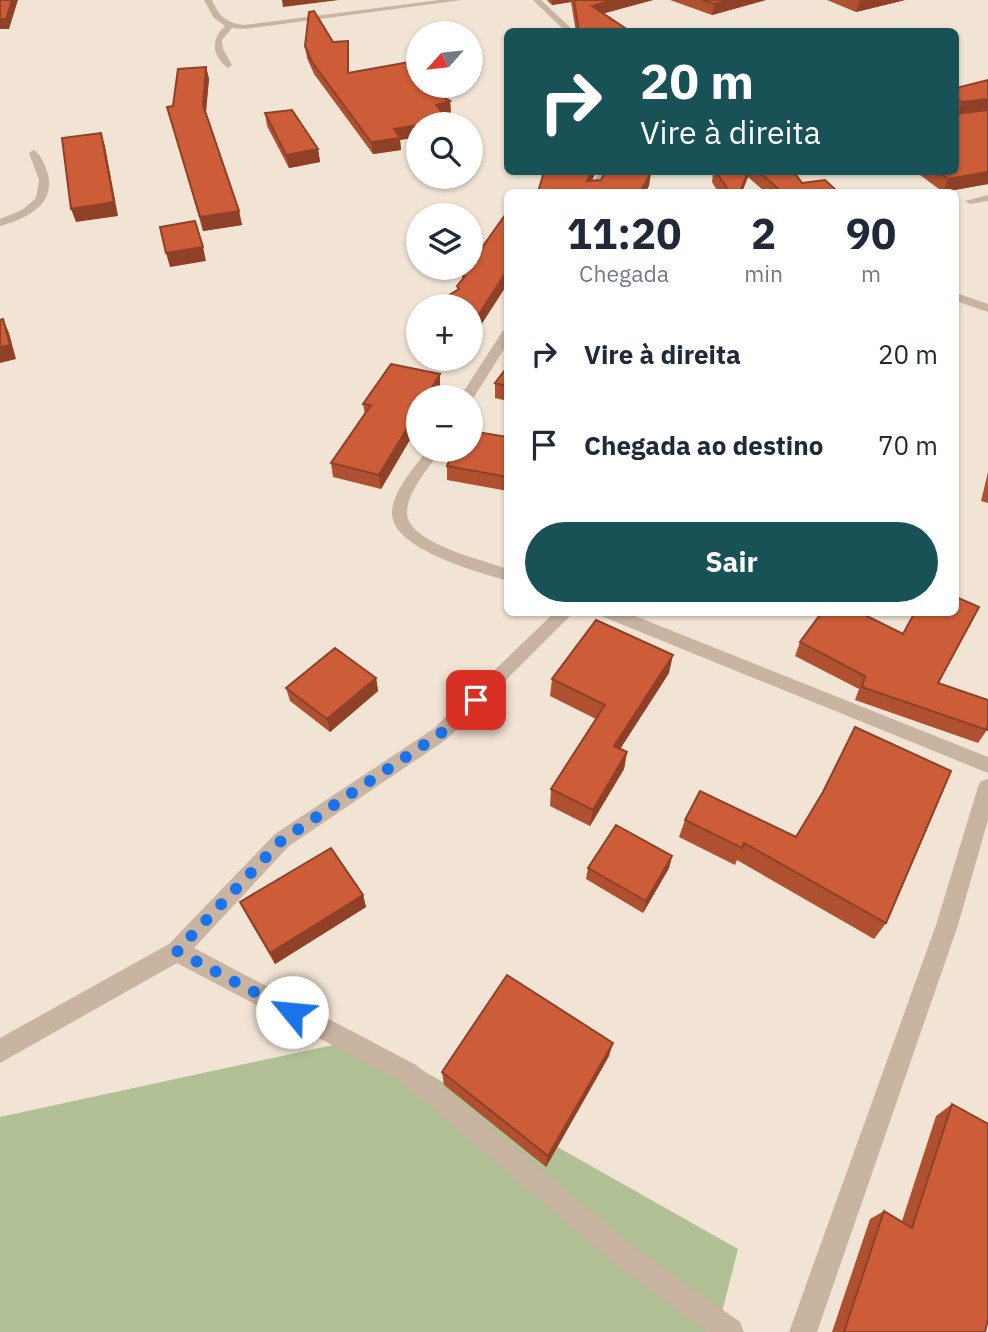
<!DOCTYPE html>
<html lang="pt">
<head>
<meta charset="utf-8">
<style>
  :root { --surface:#fff; --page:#f2f2f3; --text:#1f2937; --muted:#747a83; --accent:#185156 }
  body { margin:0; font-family:"IBM Plex Sans",sans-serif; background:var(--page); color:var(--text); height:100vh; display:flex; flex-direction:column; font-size:26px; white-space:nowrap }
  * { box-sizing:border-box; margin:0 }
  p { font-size:23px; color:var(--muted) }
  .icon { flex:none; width:38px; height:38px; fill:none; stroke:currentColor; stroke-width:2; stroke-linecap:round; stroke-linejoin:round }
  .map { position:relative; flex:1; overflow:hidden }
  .sheet { position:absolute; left:504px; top:189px; width:455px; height:427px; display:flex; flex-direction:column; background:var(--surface); border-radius:10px; box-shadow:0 2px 5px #0004 }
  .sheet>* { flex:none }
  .top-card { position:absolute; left:504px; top:28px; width:455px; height:147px; border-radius:10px; box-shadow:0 2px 5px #0004; background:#185156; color:#fff; overflow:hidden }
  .needle { width:46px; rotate:243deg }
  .fabs { position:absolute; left:406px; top:21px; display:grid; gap:14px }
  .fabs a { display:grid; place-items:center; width:77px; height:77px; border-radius:50%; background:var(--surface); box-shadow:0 2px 5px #0004; font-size:35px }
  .pin { position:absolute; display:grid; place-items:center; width:60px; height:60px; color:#fff; margin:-30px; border-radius:14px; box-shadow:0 4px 10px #0006 }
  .me { position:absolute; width:77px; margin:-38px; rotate:298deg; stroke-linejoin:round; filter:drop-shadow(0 0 5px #0008) }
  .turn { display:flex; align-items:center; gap:24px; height:147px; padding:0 21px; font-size:32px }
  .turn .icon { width:91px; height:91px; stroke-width:2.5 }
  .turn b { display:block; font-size:49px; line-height:60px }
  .eta { display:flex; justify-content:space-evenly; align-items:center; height:119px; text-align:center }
  .eta b { font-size:42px; font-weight:700; line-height:49px }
  .action { display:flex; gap:14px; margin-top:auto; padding:14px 21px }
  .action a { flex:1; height:80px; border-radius:42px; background:var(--accent); color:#fff; font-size:28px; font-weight:700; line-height:80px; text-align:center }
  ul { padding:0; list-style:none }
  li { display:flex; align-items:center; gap:21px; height:91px; padding:0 21px }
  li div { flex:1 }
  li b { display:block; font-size:26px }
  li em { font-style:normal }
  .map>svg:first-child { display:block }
  .green { fill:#b1c095 }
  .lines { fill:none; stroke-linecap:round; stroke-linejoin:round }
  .minor { fill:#c9b3a1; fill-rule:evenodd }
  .wall { fill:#af5030 }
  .shaded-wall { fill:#8f4127 }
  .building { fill:#cc5d38; stroke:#8f4127; stroke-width:2 }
  .route { stroke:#1a73e8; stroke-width:12; stroke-dasharray:0 21.6 }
</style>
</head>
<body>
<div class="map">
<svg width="988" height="1332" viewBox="0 0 988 1332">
  <rect width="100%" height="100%" fill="#f1e4d5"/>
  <path class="green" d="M365 1038 738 1249 717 1332H0V1117Z"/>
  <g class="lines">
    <path class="minor" d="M204 0H212C219 16 226 23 244 25L440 0H462L244 29 232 28 222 40 223 49 232 65 228 68C212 56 210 40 225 26L214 18Z
      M533 0H541L575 32H566Z
      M34 150C40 154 43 161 46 168 59 203 29 218 0 226V219L22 210 36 198 39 180 29 153Z
      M599 172H609L598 192H588Z
      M988 195V201L970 204 965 201Z
      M956 293 988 304V312L956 301Z
      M508 328V343L474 397 471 400V397H460L502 332Z
      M427 450H441C429 468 408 490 407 512 406 543 483 560 508 569V581C478 572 389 549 392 511 394 489 415 467 427 450Z
      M555 612H574L447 739 289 846 194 948 416 1065 638 1250 740 1322 744 1332H707L620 1268 400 1081 177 963 0 1063V1038L169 944 275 834 433 729Z
      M599 612H625L988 757V773L601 616Z
      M988 779V820L958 925 817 1332H789L936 925 978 787 981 781Z"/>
  </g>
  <path class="wall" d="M547 0H653L603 13 631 32H576L571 2 552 5Z
    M670 0H766L712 15Z
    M827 0H905L856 12Z
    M333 42 349 53V73L441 96 450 101 451 113 444 115 448 120V124H418V137L400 140 401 150 373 154 314 74 307 58 305 46Z
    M206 67 209 79 206 113 239 211 242 225 203 231 167 107 173 106Z
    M988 80V184L943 192 916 172H956V114H957L956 113V88Z
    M265 113 318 149 320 162 289 168 267 126Z
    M697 172H794L802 183 838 192H765L748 177 742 192H718L712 182 713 173 696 174Z
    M508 211V283L479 328 471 326V306H434V304L458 290 457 286 462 279V275Z
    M508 366V401L495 398V383Z
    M440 389 418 397V426L381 489 333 477 331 463 365 415 363 404Z
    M508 437V491L447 480V466Z
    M988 472V503L981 501Z
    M800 642 938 683 987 730 978 743 855 700 859 689 795 656Z
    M669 673 620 749 627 752 624 769 590 826 550 806 551 789 596 719 550 696 552 679Z
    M376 678 378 691 330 732 290 701 286 688Z
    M700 791 886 923 874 939 737 860 735 865 679 837 685 820Z
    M672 856 669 868 643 913 586 879 588 868Z
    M363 895 366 907 275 964 246 914 240 902Z
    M609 1056 546 1167 444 1085 442 1072Z
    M952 1104 985 1332H832L870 1219 884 1211 902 1221 936 1116Z"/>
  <path class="shaded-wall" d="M12 0H18L9 29H0V19Z
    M282 0H339L283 7Z
    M552 0H572L571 2 552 5Z
    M613 0H653L591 17 592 6Z
    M729 0H766L712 15 714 4Z
    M864 0H905L856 12 859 1Z
    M348 41 349 53V85L348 73Z
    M206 67 209 79 205 117 203 105Z
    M988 99V111L958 114 962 102Z
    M450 101 451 113 436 117V105Z
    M448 120V124H422Z
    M418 125V137L400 140 401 150 373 154 371 142 394 129Z
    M101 133 105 146 118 216 76 222 71 209Z
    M318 149 320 162 289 168 286 155Z
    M592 172H596L587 192V181Z
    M748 172H749L748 177 742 192H740Z
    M988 172V184L943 192 948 179Z
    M651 173 649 186 646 192H640Z
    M239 211 242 225 203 231 200 217Z
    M203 247 206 261 170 267 166 253Z
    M508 269V283L479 328V314Z
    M3 319 9 333 16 359 0 363V347Z
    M440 374V389L435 397H426Z
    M418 410V426L381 489 379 475Z
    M673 655 669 673 611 763 614 746Z
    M376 678 378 691 330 732 327 719Z
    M627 752 624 769 590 826 593 810Z
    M672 856 669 868 643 913 646 901Z
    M363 895 366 907 275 964 270 953Z
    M613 1043 609 1056 546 1167 548 1156Z"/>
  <path class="building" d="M0 0H12L6 19H0Z
    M574 0H613L592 6 631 32H579Z
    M702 0H729L714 4Z
    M314 11 333 42 348 41V73L409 62 418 71V86H435L441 91 437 93 450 101 436 105 448 120 394 129 400 138 371 142 312 62 305 46 309 12Z
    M206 67 203 105 239 211 200 217 167 107 173 106 178 69Z
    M988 80V99L962 102 956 98V88Z
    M292 110 318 149 286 155 265 113Z
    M988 110V172L948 179 938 172H956V114Z
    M101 133 114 202 71 209 62 138Z
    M544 172H592L587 181 601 180 605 172H648L651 173 640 192H538Z
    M716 172H748L740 192H730Z
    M759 172H794L802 183 825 180 838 192H782Z
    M508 211V269L479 314 471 312V306H443L434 304 459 289 457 286 465 276 462 275 468 268H471V263Z
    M195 221 203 247 166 253 160 227Z
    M3 319 10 345 0 347V320Z
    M391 364 440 374 426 397H418V410L379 475 331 463 371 405 363 404Z
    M508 366V386L495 383Z
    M471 431 508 437V477L447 466 454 450H471Z
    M956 597 979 607 938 683 988 700V724L987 730 862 687 865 676 800 642 822 612H859L903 634 915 612H956Z
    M596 620 673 655 614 746 627 752 593 810 551 789 605 705 552 679Z
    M335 648 376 678 327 719 286 688Z
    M855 727 951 771 886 923 744 843 742 848 685 820 700 791 796 837 823 792Z
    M616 825 672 856 646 901 588 868Z
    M331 848 363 895 270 953 240 902Z
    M507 975 613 1043 548 1156 442 1072Z
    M952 1104 988 1124V1319L985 1332H844L884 1211 912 1228Z"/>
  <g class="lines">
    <path class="route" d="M292 1012 177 951 282 840 440 734 476 700"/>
  </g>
</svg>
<div class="fabs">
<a><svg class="needle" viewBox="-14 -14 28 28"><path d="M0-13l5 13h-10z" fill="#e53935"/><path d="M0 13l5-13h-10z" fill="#747a83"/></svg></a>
<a><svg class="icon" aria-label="search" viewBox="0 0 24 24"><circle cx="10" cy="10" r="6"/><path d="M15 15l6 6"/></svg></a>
<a><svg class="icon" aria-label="layers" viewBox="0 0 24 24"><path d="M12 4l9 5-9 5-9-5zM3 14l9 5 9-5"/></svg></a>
<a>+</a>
<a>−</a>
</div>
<div class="pin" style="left:476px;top:700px;background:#d93025"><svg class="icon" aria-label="arrive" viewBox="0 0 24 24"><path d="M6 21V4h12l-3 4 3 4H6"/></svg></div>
<svg class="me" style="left:292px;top:1012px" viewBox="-20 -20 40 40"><circle r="19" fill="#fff"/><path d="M0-13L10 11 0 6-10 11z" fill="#1a73e8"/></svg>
<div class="top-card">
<div class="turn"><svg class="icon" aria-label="right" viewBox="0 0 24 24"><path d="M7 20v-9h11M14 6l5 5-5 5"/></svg><div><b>20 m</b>Vire à direita</div></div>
</div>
<section class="sheet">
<div class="eta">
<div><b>11:20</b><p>Chegada</p></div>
<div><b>2</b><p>min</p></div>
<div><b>90</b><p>m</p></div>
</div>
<ul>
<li><svg class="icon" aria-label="right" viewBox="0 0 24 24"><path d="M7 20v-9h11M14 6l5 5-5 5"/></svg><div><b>Vire à direita</b></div><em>20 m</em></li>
<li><svg class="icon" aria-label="arrive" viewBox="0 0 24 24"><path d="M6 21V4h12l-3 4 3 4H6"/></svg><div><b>Chegada ao destino</b></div><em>70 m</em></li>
</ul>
<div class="action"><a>Sair</a></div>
</section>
</div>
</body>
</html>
